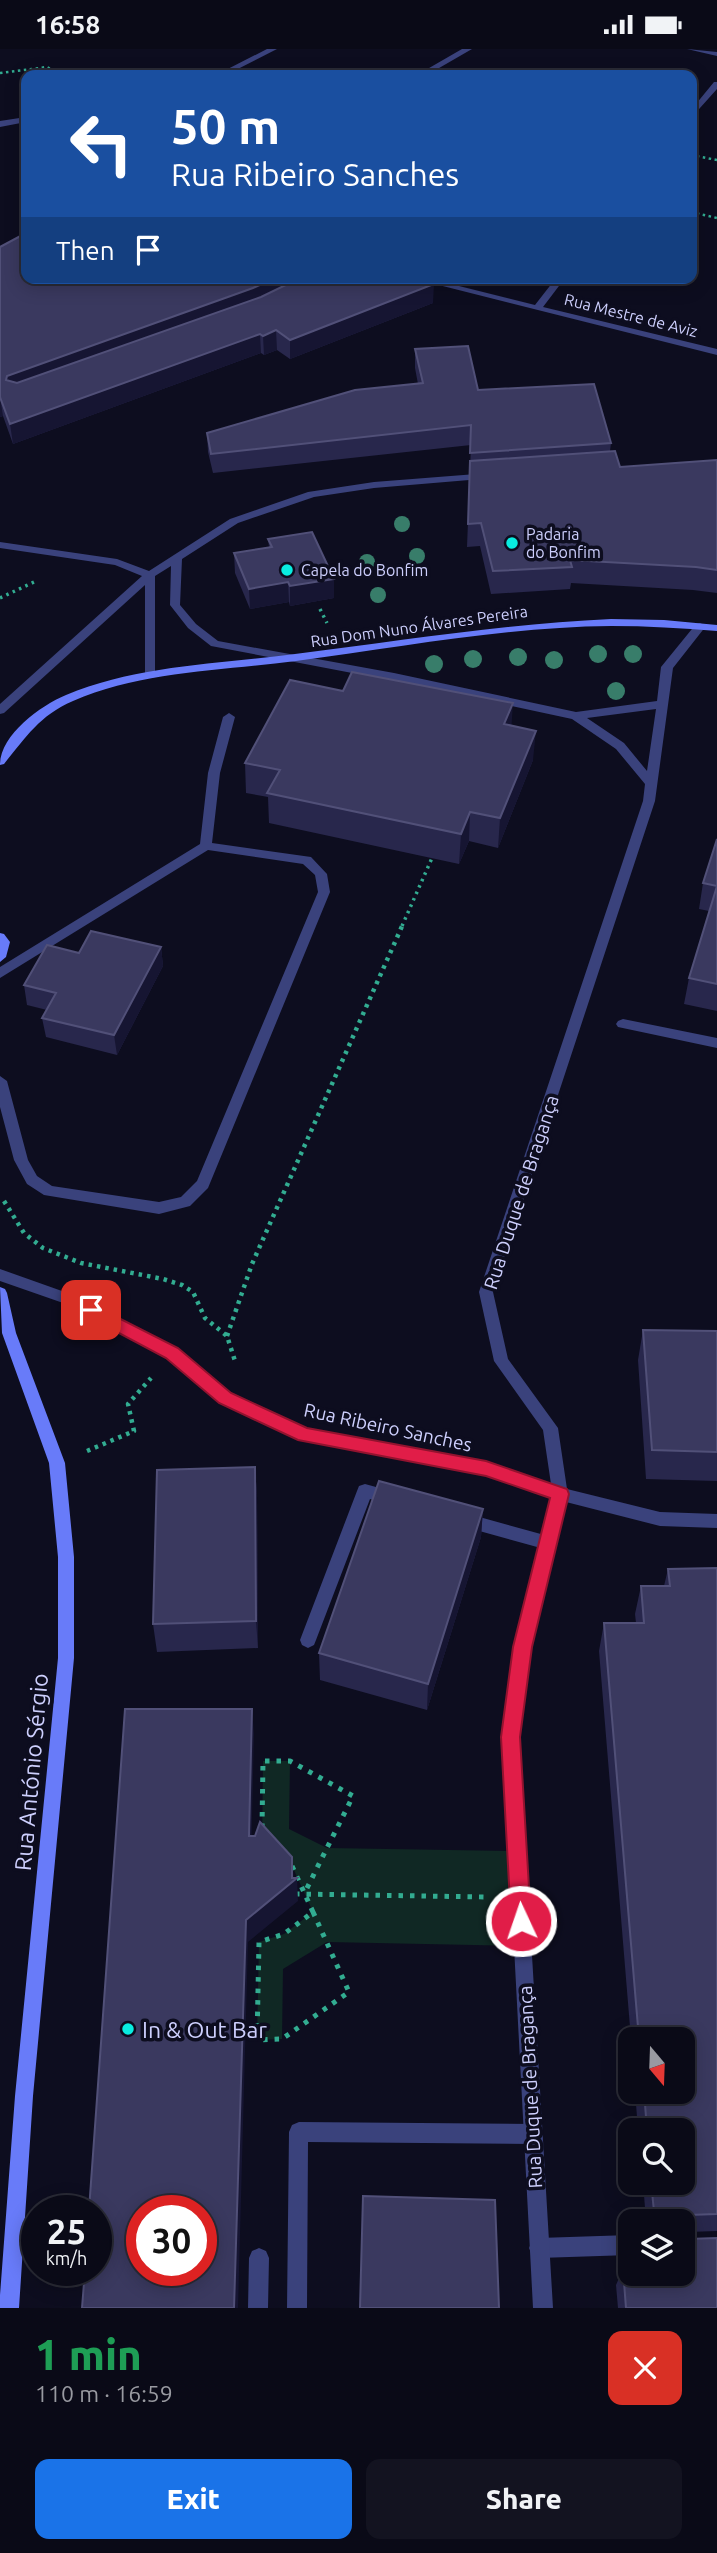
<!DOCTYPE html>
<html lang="en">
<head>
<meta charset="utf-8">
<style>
  :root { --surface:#0a0a17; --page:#131320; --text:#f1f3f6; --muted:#999aa1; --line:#2a2b36; --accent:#1a73e8 }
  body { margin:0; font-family:Ubuntu,sans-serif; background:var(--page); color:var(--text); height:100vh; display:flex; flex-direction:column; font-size:26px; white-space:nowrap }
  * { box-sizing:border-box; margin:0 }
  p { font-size:23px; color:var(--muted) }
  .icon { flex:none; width:38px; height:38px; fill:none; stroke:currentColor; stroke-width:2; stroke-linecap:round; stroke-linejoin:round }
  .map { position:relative; height:2259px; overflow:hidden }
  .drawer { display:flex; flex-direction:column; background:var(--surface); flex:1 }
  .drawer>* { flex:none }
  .guide { position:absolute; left:21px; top:21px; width:676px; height:214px; border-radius:14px; box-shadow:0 4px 18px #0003,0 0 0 2px var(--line); background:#1a4fa0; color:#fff; overflow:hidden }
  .needle { width:46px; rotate:161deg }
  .controls { position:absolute; left:618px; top:1978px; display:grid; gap:14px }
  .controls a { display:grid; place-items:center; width:77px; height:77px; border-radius:14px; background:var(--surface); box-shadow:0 4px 18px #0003,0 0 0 2px var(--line); font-size:35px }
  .speed { position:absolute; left:21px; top:2146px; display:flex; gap:14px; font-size:35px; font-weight:700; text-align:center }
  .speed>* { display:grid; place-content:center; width:91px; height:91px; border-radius:50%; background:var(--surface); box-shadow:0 4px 18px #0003,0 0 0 2px var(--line); line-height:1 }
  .speed small { font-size:18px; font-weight:400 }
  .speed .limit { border:10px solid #d22; background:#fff; color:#111 }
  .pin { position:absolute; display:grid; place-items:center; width:60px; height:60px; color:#fff; margin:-30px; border-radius:14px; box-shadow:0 4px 10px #0006 }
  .me { position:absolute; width:77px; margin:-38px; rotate:357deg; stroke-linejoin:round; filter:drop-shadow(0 0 5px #0008) }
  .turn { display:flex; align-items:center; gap:24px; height:147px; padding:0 35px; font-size:32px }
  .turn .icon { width:91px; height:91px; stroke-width:2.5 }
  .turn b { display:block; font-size:49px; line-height:60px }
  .then { display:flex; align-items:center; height:66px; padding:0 35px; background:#0003; gap:14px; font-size:26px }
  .round { display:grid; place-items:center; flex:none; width:74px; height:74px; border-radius:14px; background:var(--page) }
  .head { display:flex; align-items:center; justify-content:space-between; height:119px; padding:0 35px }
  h1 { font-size:42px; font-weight:800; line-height:52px; color:#1e9e55 }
  .primary-button { display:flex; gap:14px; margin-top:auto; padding:14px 35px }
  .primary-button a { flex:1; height:80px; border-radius:14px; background:var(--accent); color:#fff; font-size:28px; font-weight:800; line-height:80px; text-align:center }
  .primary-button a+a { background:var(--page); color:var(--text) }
  .status { display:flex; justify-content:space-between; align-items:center; height:49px; padding:0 35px; background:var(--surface); direction:ltr }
  .status svg { height:19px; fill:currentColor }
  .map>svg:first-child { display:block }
  .green { fill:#102824 }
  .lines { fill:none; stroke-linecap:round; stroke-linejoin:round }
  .path-far3 { stroke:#32ac91; stroke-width:2.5; stroke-dasharray:2.5 3.5; stroke-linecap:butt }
  .path-far2 { stroke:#32ac91; stroke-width:3.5; stroke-dasharray:2.5 4.5; stroke-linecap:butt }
  .path-far1 { stroke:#32ac91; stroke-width:4.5; stroke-dasharray:3.5 5; stroke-linecap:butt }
  .path { stroke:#32ac91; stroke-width:5; stroke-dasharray:4.5 7; stroke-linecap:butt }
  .lane { fill:#3a427c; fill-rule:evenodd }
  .street { fill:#3a427c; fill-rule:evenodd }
  .secondary { fill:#687bf9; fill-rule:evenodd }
  .tree { fill:#387d6a }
  .wall { fill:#28274c }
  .shaded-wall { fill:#161532 }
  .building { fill:#3a395f; stroke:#515078; stroke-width:2; fill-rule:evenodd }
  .route { fill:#e11d48; stroke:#92132f; stroke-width:2 }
  .poi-dot { fill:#09ece0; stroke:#0d0d1f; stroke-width:2.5 }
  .labels { text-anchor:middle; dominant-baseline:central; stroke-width:7; stroke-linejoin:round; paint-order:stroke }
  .far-street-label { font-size:16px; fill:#cdcffd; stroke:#0d0d1f }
  .far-poi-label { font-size:16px; fill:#cdcffd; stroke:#0d0d1f; text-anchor:start }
  .street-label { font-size:19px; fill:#cdcffd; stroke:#0d0d1f }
  .near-street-label { font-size:23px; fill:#cdcffd; stroke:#0d0d1f }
  .near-poi-label { font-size:23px; fill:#cdcffd; stroke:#0d0d1f; text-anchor:start }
</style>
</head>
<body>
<div class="status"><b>16:58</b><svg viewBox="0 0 49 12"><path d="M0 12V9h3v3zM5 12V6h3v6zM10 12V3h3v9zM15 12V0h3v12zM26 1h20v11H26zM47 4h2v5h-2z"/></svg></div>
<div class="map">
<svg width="717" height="2259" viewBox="0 0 717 2259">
  <rect width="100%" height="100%" fill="#0d0d1f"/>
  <path class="green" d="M263 1712H290L289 1780 327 1799 517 1802 522 1897 327 1893 283 1920 282 1990 257 1991 259 1893 284 1885 313 1863 288 1808 262 1800Z"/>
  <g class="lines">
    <path class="path-far3" d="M0 24 47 18 61 26
      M691 106 717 111
      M691 163 717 169"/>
    <path class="path-far2" d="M0 549 34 533
      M320 560 327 574
      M402 877 432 809"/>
    <path class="path-far1" d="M4 1152 24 1184 43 1199 81 1214 163 1230 182 1236 193 1243 205 1269 227 1287 235 1312
      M227 1287 252 1215 403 875
      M87 1402 134 1382 128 1355 151 1329"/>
    <path class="path" d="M262 1779 263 1712H290L353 1747 304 1845
      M292 1817 313 1863
      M295 1845 487 1848
      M313 1863 349 1943 282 1990 257 1991 259 1893 284 1885Z"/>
    <path class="lane" d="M229 664 235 668 220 724 212 794 311 808 327 825 330 843 208 1139 190 1157 159 1165 44 1146 27 1135 14 1111 0 1058V1027L7 1032 28 1111 37 1127 52 1137 159 1153 181 1148 197 1132 318 843 315 826 303 815 208 801 0 929V918L200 795 208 724 223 668Z
      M623 970 717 989V999L618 978 616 975 618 972Z
      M365 1435 398 1444 400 1449 398 1454 392 1456 370 1450 316 1591 314 1596 308 1599 302 1596 300 1591 357 1442 359 1437Z
      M465 1464 548 1487 554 1489 556 1494 554 1499 548 1501 465 1478 459 1476 457 1471 459 1466Z
      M299 2073 533 2075 540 2078 543 2085 540 2092 533 2095 308 2093 307 2259H287L289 2083 292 2076Z
      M630 2186V2206L539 2209 532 2206 529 2199 532 2192 539 2189Z
      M259 2199 266 2202 269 2209 268 2259H248L249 2209 252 2202Z"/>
    <path class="street" d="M267 0H277L226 26H216Z
      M462 0H472L427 26H417Z
      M687 0 717 3V7Z
      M714 33H717V40L691 69V61Z
      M26 68V73L0 78V72Z
      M411 229H427L535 256 556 229H565L543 258 717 300V306Z
      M489 424 493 425V429L374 439 314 448 238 474 182 510 180 556 196 575 218 592 394 624 576 663 657 652 661 618 696 575 700 574 706 577 673 619 655 752 493 1243 508 1310 558 1379 567 1440 660 1463 717 1465V1479L660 1477 566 1453 531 1598 519 1688 553 2259H533L503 1688 515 1598 551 1449 486 1426 300 1391 220 1354 167 1308 66 1255 0 1232V1220L76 1247 177 1300 230 1344 307 1380 486 1412 551 1435 543 1381 494 1312 479 1243 643 752 645 735 616 700 572 670 394 632 211 597 188 579 170 556 171 517 155 527V628L151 629 145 625V536L4 664 0 665V655L142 527 115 516 0 499V493L117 510 149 522 230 470 308 443 374 433ZM656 660 647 722 624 694 587 669Z"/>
    <path class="secondary" d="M611 570 664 571 717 576V582C682 579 647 577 611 577 506 578 401 598 296 612 222 622 143 622 73 652 39 667 27 687 4 715L0 716C0 686 40 657 66 646 138 616 218 615 295 605 400 592 504 575 611 570Z
      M0 884 4 885 10 893 6 908 0 913Z
      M0 1238 5 1240 7 1244 16 1284 65 1414 74 1508V1609L33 2047 19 2259H0V2246L15 2047 58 1609V1508L49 1414 2 1284Z"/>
  </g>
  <g class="tree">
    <circle cx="402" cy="475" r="8"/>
    <circle cx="417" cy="507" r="8"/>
    <circle cx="367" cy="513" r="8"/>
    <circle cx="378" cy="546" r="8"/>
    <circle cx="598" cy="605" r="9"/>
    <circle cx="633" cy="605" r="9"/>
    <circle cx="518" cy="608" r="9"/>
    <circle cx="473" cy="610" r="9"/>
    <circle cx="554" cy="611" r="9"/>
    <circle cx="434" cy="615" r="9"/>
    <circle cx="616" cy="642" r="9"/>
  </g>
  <path class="wall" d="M0 198 433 254 290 310 277 301 264 306 261 304 13 395 3 367 0 368Z
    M415 300 478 341 611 394 610 402 620 418 717 411V544L693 541 571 534 570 540 491 545 480 497 467 498 471 396 213 424 208 403 207 384 418 335 415 319Z
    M268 490 334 530V549L290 557 289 553 250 560 235 524 234 504 269 498Z
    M511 677 533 711 498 799 469 792 459 815 269 774 268 748 246 744 245 714Z
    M717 790V962L684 955 689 929 709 862 699 860 703 834Z
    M161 898 163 917 117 1006 46 988 42 969 47 961 27 956 24 936 79 904Z
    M643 1281 717 1282V1432L646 1430 638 1311Z
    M255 1418 257 1447 258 1599 157 1603 153 1575Z
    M483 1460 481 1488 427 1661 320 1631 319 1604Z
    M717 1519V2182L688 2183V2190L717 2259H618L616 2236 623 2220 682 2224V2172H646L643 2133H682V2081H638L635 2042H682V1990H631L599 1602 604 1574H636L635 1565 641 1537H664L668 1520Z"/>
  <path class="shaded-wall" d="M275 229H315L10 347 6 331 7 327Z
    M434 235 433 254 290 310V291Z
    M276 281 277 301 264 306 263 287Z
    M260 285 261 304 13 395 10 375Z
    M0 348 3 367 0 368Z
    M334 530V549L290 557V537Z
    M288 533 289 553 250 560 249 540Z
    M513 654 511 684 504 675Z
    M536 682 533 711 498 799 500 769Z
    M470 763 469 792 459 815 461 785Z
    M161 898 163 917 117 1006 114 986Z
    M255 1418 257 1447 258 1599 256 1572Z
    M483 1460 481 1488 427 1661 428 1635Z
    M252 1660 254 1685 251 1810 249 1787Z
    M292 1808 294 1832 297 1829 298 1852 248 1893 238 2259H234L246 1871Z"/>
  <path class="building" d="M26 184V229H275L253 239 7 327 6 331 17 334 261 248 300 229H410L434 235 290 291 276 281 263 287 260 285 10 375 0 348V198Z
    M468 297 478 341 594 335 611 394 470 404 471 376 211 405 207 384 355 341 423 334 415 300Z
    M615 402 620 418 717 411V521L696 518 570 511 572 518 493 522 481 474 468 475 470 412Z
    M312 483 334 530 290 537 288 533 249 540 234 504 272 498 268 490Z
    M352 623 513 654 504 675 536 682 500 769 470 763 461 785 267 744 280 721 245 714 290 631 343 642Z
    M717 790V935L689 929 717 837 703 834Z
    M91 882 161 898 114 986 42 969 56 944 24 936 47 896 79 904Z
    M643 1281 717 1282V1403L652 1401Z
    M255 1418 256 1572 153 1575 157 1421Z
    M379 1432 483 1460 428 1635 319 1604Z
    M717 1519V2165L688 2166V2190L717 2189V2259H626L623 2220H630V2224H682V2172H655L651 2133H682V2081H647L644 2042H682V1990H639L604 1574H644L641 1537H670L668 1520Z
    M125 1660H252L249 1787H255L260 1773 292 1808V1829H297L246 1871 234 2259H82L85 2221H96V2161H89ZM142 2161H201V2221H142Z
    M363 2147 495 2151 499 2259H360Z"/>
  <path class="route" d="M91 1255 178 1299 231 1344 307 1379 486 1412 567 1440 569 1445 532 1598 520 1688 531 1872 528 1880 521 1883 514 1880 511 1872 501 1688 513 1598 550 1449 486 1427 298 1391 219 1354 166 1309 85 1266 83 1261 85 1257Z"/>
  <g class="poi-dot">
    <circle cx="512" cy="494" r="7"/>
    <circle cx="287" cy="521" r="7"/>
    <circle cx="128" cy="1980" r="7"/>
  </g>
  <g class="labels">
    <g class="far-street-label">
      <text transform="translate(631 266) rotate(14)">Rua Mestre de Aviz</text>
      <text transform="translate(419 577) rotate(-8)">Rua Dom Nuno Álvares Pereira</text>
    </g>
    <g class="far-poi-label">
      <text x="526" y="485">Padaria<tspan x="526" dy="18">do Bonfim</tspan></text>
      <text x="301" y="521">Capela do Bonfim</text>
    </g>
    <g class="street-label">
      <text transform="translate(521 1143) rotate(-72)">Rua Duque de Bragança</text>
      <text transform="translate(388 1378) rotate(12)">Rua Ribeiro Sanches</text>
      <text transform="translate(530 2038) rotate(-93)">Rua Duque de Bragança</text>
    </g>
    <g class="near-street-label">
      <text transform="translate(31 1723) rotate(-85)">Rua António Sérgio</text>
    </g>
    <g class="near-poi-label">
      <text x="142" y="1980">In &amp; Out Bar</text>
    </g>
  </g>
</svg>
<div class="controls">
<a><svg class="needle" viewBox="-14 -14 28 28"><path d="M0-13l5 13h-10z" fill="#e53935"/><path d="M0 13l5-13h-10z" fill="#999aa1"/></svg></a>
<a><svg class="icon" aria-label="search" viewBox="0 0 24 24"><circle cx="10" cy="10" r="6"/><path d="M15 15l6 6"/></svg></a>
<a><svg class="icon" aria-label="layers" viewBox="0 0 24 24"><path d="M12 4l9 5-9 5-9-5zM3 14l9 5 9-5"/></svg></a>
</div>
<div class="speed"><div>25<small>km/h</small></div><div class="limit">30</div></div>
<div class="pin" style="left:91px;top:1261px;background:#d93025"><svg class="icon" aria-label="arrive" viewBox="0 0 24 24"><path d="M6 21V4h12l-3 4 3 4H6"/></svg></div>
<svg class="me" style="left:521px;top:1872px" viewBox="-20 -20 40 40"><circle r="17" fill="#e11d48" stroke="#fff" stroke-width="3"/><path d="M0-11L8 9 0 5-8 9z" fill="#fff"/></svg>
<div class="guide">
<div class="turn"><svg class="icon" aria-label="left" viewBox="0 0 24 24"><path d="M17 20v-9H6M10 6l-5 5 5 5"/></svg><div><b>50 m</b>Rua Ribeiro Sanches</div></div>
<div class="then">Then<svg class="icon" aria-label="arrive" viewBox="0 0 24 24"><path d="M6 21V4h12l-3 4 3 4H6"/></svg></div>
</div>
</div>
<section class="drawer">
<div class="head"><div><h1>1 min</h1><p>110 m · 16:59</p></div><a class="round" style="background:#d93025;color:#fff"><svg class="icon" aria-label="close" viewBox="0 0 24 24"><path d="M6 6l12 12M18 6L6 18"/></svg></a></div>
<div class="primary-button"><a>Exit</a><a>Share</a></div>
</section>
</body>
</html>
